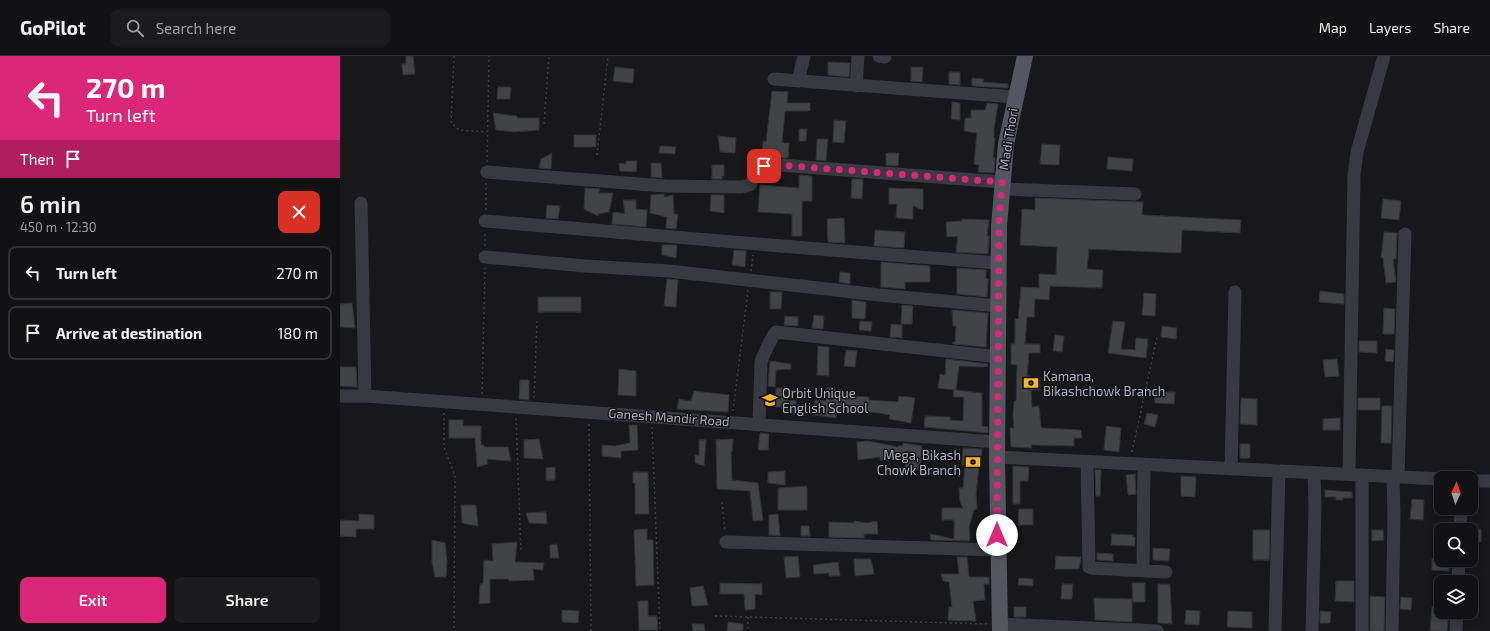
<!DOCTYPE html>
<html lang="en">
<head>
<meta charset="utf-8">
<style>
  :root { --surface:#121214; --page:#1b1b1d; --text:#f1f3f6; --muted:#9c9ea0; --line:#313234; --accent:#db2777 }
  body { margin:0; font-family:"Exo 2",sans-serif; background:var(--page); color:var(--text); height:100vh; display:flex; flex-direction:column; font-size:15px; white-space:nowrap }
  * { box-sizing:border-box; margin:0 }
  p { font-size:13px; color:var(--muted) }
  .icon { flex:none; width:22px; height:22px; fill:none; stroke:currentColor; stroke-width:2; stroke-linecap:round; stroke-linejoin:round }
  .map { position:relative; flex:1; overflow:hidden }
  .side { display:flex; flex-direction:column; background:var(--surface); width:340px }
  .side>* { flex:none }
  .hud { background:#db2777; color:#fff; overflow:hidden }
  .needle { width:26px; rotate:3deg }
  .fabs { position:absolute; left:1094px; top:415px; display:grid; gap:8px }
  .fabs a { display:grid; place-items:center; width:44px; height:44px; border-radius:8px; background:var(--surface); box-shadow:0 2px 10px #0003,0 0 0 1px var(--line); font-size:20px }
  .pin { position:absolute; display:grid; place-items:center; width:34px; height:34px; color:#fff; margin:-17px; border-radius:8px; box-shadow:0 2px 6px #0006 }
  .me { position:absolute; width:44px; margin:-22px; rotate:0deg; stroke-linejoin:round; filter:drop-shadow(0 0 3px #0008) }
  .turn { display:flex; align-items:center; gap:14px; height:84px; padding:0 20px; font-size:18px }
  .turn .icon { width:52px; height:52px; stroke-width:2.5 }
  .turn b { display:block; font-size:28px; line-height:34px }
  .then { display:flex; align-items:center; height:38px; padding:0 20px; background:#0003; gap:8px; font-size:15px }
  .round { display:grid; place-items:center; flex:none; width:42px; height:42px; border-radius:8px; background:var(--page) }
  .headline { display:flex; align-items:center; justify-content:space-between; height:68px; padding:0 20px }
  h1 { font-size:24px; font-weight:600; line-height:30px }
  .button { display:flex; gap:8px; margin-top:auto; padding:8px 20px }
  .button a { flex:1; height:46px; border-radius:8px; background:var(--accent); color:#fff; font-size:16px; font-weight:600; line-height:46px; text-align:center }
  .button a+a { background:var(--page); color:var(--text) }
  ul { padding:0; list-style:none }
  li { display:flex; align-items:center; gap:12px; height:54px; margin:0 8px 6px; padding:0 12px; border:2px solid var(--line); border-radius:8px }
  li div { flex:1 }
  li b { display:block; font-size:15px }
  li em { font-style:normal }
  header { display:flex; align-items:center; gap:24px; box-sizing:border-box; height:56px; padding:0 20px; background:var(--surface); border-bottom:1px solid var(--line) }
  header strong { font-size:19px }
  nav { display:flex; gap:22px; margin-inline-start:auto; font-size:14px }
  .search { width:280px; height:36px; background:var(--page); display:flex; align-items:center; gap:10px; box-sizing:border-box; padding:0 14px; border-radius:8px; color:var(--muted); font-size:15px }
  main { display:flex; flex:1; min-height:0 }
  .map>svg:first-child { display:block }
  .building { fill:#424347; stroke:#323236 }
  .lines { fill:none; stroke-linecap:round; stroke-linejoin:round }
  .path { stroke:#3f4147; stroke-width:1.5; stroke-dasharray:2 3; stroke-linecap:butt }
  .minor { stroke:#393a3f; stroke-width:13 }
  .major { stroke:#55575f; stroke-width:16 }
  .route { stroke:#db2777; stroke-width:7; stroke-dasharray:0 12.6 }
  .labels { text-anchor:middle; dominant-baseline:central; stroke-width:3; stroke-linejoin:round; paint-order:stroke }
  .street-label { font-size:13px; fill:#aaafba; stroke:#131315 }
  .poi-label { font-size:13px; fill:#aaafba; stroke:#131315; text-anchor:start }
</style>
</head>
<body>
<header>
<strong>GoPilot</strong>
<div class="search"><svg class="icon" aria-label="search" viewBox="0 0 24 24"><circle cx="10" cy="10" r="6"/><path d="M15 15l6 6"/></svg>Search here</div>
<nav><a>Map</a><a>Layers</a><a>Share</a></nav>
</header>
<main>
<section class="side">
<div class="hud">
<div class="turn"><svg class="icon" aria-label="left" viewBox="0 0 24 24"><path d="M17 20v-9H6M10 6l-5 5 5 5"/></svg><div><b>270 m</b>Turn left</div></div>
<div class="then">Then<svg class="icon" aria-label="arrive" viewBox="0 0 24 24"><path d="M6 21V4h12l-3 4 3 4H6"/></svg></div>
</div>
<div class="headline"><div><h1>6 min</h1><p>450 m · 12:30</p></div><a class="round" style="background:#d93025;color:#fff"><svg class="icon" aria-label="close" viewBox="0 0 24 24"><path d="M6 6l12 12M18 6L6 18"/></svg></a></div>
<ul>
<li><svg class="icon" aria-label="left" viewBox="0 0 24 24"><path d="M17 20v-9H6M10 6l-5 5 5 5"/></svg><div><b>Turn left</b></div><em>270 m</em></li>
<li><svg class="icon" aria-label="arrive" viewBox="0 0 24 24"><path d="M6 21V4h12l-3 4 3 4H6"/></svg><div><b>Arrive at destination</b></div><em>180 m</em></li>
</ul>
<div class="button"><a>Exit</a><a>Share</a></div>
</section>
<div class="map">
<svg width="1150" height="575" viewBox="0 0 1150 575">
  <rect width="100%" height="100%" fill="#18181a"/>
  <path class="building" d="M66 0H73L75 18 63 19 62 8H66Z
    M488 6 510 7 509 21 488 19Z
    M275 11 294 13 293 27 273 25Z
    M571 11H583L582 26 571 25Z
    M609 16H620V29L609 28Z
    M632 22 644 23 643 26 668 28V32L632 30Z
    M158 31H171L170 43H157Z
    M432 35 448 36 447 47H470V55H445L442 87H449L448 102H429V99L422 98 423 85 426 86Z
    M612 46 620 47V64L611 63Z
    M647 47 658 48 654 72V82H655L653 102H655L654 117 638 116 639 109 634 108 637 77 624 75 625 62H631V54H645Z
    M153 57 177 60V62H199V74L174 76 156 74Z
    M494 64 506 65 504 87 493 86Z
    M459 73H467L466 85H459Z
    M234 79H256V91H234Z
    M378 80 396 82 395 97 380 96Z
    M477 83H488L486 105 476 104Z
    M702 88 720 89 719 109 700 108Z
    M320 90 336 91 335 98 319 97Z
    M212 97 211 113 199 112 201 103Z
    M546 97H559L558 110 546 109Z
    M768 101 793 103 792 115 767 113Z
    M286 105H297L296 116 280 115 279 107 286 108Z
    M311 107H321L322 122 311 121Z
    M372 109H384V120H382V123H372Z
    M459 119 472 120V145H462V180H452V158L418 156 420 129 459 132Z
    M512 123H523L522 143 511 142Z
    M245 132 260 133 259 137H273L269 156 258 158V160L244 153Z
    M549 132 583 133V154L573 150V163L556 162 557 148H549Z
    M324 138V141L333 139 334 158H338L336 173 326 172 327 161 310 157 311 139Z
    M371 139H384V157L370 155Z
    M695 142 803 146 802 159 901 164 900 177 842 174 841 197 749 193 747 213 763 214 762 232 710 230 709 244 695 243 694 261H687L685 288H700V297H689L687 320H690V325L700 324V334H691L692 351 699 350 701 371 703 372 741 374 742 382H734V390L691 389 692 392 671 391 670 372H674L673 360 674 345H676L677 309 671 308V288H675V263H678L681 231 699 232V218L716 219 717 191 680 189 682 153 695 154Z
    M1043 143 1061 145 1059 164 1041 162Z
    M283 144H296V153L307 154 306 171 272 168 273 156 285 158Z
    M207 149 220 150 218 163 206 162Z
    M504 162 505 187 488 186 487 163Z
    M622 163 649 164 647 180H649L648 198 616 196 618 180 607 181 606 166 622 165Z
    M535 174 565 176 564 192 534 190Z
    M1044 176 1057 177 1056 203H1053L1056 226 1046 227 1043 202H1041Z
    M322 189H337L336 202 322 199Z
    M394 194 406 195 405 211 392 209Z
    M541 206 590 210V226H565V233L541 231Z
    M617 212 646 214V223H648L647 241 617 238Z
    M500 216 510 217V228L499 226Z
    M327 223 338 224 336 251 324 250Z
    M980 235 1004 238V248L979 246Z
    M430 236H442L441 253H430Z
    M804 237 816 238 815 260 802 259Z
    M198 241H241V256H198Z
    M512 244 526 246 525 263 512 262Z
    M12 247 15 272 0 271V248Z
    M562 249 573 250 572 268H561Z
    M1044 252 1055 253 1054 278H1043Z
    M612 254 648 257 646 291 613 288V286H615L616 270H613Z
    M474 259 484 260 483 273 472 272Z
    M445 260 458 261V270L444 269Z
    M520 265 532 266 531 275 519 274Z
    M773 265 785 266 781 293 795 294 796 282 808 283 806 302 768 297Z
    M551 268 562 269V282L550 281Z
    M822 270 837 272 836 283 821 281Z
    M715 279 724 280 722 296 713 295Z
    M1019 285H1037V297L1019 296Z
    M478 290 489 291V320L477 319Z
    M1046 293 1054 294 1053 306 1045 305Z
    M506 294 517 295 515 311 504 310Z
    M606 303 648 308V310L643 311 619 310 616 334 642 337V370L648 371V377L584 371 585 360 610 361V364L623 365 624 341H613L614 334 598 332 600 318 605 319Z
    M997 303 999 320 985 321 983 304Z
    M430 305 451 308V313L436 314 435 331 428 330Z
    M0 311H16L17 331 0 330Z
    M279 313 296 315V340L278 339Z
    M180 324H189V344L179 343Z
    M436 332H445V344L456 345 455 358 445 357V351H435Z
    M487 332H495V339L529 341V344L558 346 559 340 575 342 571 367 549 363 550 359 539 357 495 355 496 362 474 359 475 344 486 345Z
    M354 335 389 339 388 356 337 353 339 343 351 345Z
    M814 336H835L834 348 815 347Z
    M901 342 917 343V369L900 368Z
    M1018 342H1040V354H1018Z
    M1042 350H1052L1051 387H1041Z
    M807 357 818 359 815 371 804 368Z
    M1000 362V374H983V363Z
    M109 364H123V370H141V389H144V391H168L171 405 147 403 148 408 137 411 135 382H109Z
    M289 369H297L298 394 281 395V402L262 400V389L276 390 290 387Z
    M766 370 781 372 779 396 764 394Z
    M420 377 429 378 428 394H418Z
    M199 383 203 403 184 402V384Z
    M393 383 392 396 391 395 392 424 418 427 423 464 413 465 410 435 377 433 376 384Z
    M359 384H366L364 410 355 407V399L359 400Z
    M528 385 558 391V390H563V387L582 390 580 414 565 413V401L549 400 548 405 540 404V401L518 404 517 386Z
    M900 388H910V402H900Z
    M623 392 642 393 641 410H639L636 437 637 453 634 454 629 471 630 482 629 485 591 484 590 478 614 483V464H602V452H623L620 446 619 432H623L625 409H622Z
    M673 410 689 411 688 425H680V448H673Z
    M215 411V424H206V412Z
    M755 414H761L760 440H756Z
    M445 415V429L428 427V416Z
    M293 416H308L309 458H295V427H293Z
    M795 418 796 438 788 439 786 419Z
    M841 420 856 421 855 441 841 440Z
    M467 430V454H438V432Z
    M985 434 1012 436V442H1003V444H996V441H985Z
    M1072 443 1084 444 1083 464 1070 463Z
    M121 449H136L138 470 122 467Z
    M679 453H693V469H678Z
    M206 456 207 468 189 467 186 457Z
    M19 458 34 459V473H16V481L0 480V464L19 465Z
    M438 458 440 480 429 479V459Z
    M514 465 527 467 537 465 538 478H524V482L489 481V466L514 467Z
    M461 470H469L470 480H461Z
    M307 473V484H313L314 529 296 530 294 474Z
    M1131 473H1141V486H1131Z
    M913 474H930L929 504H913Z
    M1032 474H1043L1044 484 1032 485Z
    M772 478 793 479V481H795V490L771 489Z
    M92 484 105 487 107 506 106 521H95L92 506Z
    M177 486 175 506 204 507 203 514 193 513 194 524 169 525V523H150V547L139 548 140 528H143L144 504 153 505 152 488Z
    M217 488 219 502H210V489Z
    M813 492 830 493 829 505 813 504Z
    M757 497 773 498V505L757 504Z
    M458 500 460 521 446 522 444 501Z
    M716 500 741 501 739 513H715Z
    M617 501H627L629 521H649V528H644L645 544 633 545 636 565 608 564 609 551H612L609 526 603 525 601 518H619Z
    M514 503H531L534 518 515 520Z
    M1092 503 1110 504 1109 515 1092 514Z
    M498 506 500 520H489V517L474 518 473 509Z
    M679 522 693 523V530L678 529Z
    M996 525H1014V546L995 545Z
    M380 527 422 528V539L415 538V553L405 554 404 538H380Z
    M792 527H805V546H793Z
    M722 528H733L732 543H721Z
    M818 528H830L832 568 818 567Z
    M363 530 368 549 352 550 350 532Z
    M1030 540 1045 541 1044 575H1030Z
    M1061 541 1072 542 1071 554 1060 553Z
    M754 542 792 543V566L755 564Z
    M298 545H308V560H317L318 574H299Z
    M674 551H686V561H674Z
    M1092 551 1101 552V556H1109L1107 575H1090Z
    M222 554 239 555 238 567 222 566Z
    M846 554 860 555 859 569 845 568Z
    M888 555 912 556V572L887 571Z
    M980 555 991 556 990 567H980Z
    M388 566 403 568V575H387Z
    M352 568H364L365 575H353Z"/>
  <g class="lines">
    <path class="path" d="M114 0 111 67 119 74 147 76
      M204 68 209 0
      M257 99 268 0
      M147 106 149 0
      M146 154V126
      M145 190V176
      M411 215 413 199
      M142 338 145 212
      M194 342 197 265
      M393 355 408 234
      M104 357V391L115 420 114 575
      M176 362 181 496
      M249 368 251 575
      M312 371 320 575
      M792 396 817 281
      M382 446 385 476
      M375 560 647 568
      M408 561V575"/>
    <path class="minor" d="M539 0 545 1
      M434 23 675 41
      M458 25 464 0
      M516 30 518 0
      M147 116 325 130 401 131 410 129 418 112 439 109 662 126
      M662 133 795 138
      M21 147 25 340
      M145 165C317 179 488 195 659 207
      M145 201 245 210 329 215 539 239 659 250
      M0 340H25L657 386
      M419 367 421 306C422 302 433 278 436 276L659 301
      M657 401 1101 423
      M747 406 749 511 751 512 826 516
      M891 413 895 236
      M1009 418 1014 120 1017 96 1044 0
      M1058 421 1065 178
      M1131 425H1150
      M1120 474 1121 452
      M386 486 657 494
      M803 514 804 408
      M1118 526 1119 504
      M659 568 817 575
      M935 575 939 415
      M972 575 975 450 974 417
      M1022 575V419
      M1052 575 1054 459 1053 421
      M1116 575 1117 556"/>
    <path class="major" d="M660 575 657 401 659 170 666 88 685 0"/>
  </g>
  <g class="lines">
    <path class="route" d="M424 110 439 109 662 126 659 170 657 479"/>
  </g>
  <defs>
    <g id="bank-bare" transform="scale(1.2)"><path d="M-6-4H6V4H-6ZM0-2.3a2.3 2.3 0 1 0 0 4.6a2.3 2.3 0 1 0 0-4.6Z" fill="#f6b535" stroke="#131315" stroke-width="2.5" paint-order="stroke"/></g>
    <g id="school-bare" transform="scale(1.2)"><path d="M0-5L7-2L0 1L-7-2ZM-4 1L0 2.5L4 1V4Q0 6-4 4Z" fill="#f6b535" stroke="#131315" stroke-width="2.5" paint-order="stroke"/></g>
  </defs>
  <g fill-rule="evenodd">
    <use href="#bank-bare" x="691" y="327"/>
    <use href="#school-bare" x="430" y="344"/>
    <use href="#bank-bare" x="633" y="406"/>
  </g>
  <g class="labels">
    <g class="street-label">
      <text transform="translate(668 83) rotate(-81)">Madi Thori</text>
      <text transform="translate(329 361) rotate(4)">Ganesh Mandir Road</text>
    </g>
    <g class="poi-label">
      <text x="703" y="320">Kamana,<tspan x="703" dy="15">Bikashchowk Branch</tspan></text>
      <text x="442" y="337">Orbit Unique<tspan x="442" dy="15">English School</tspan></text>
      <text x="621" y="399" text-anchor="end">Mega, Bikash<tspan x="621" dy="15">Chowk Branch</tspan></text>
    </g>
  </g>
</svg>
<div class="fabs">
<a><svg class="needle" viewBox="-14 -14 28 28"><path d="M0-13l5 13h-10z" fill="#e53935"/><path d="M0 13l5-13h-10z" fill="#9c9ea0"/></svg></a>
<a><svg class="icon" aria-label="search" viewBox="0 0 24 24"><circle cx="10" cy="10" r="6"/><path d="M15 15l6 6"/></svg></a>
<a><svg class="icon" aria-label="layers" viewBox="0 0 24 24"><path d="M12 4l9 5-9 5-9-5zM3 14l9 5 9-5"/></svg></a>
</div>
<div class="pin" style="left:424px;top:110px;background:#d93025"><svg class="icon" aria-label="arrive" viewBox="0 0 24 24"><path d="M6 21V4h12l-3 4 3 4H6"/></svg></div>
<svg class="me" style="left:657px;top:479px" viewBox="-20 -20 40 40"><circle r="19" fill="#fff"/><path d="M0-13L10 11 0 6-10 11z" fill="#db2777"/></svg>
</div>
</main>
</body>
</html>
